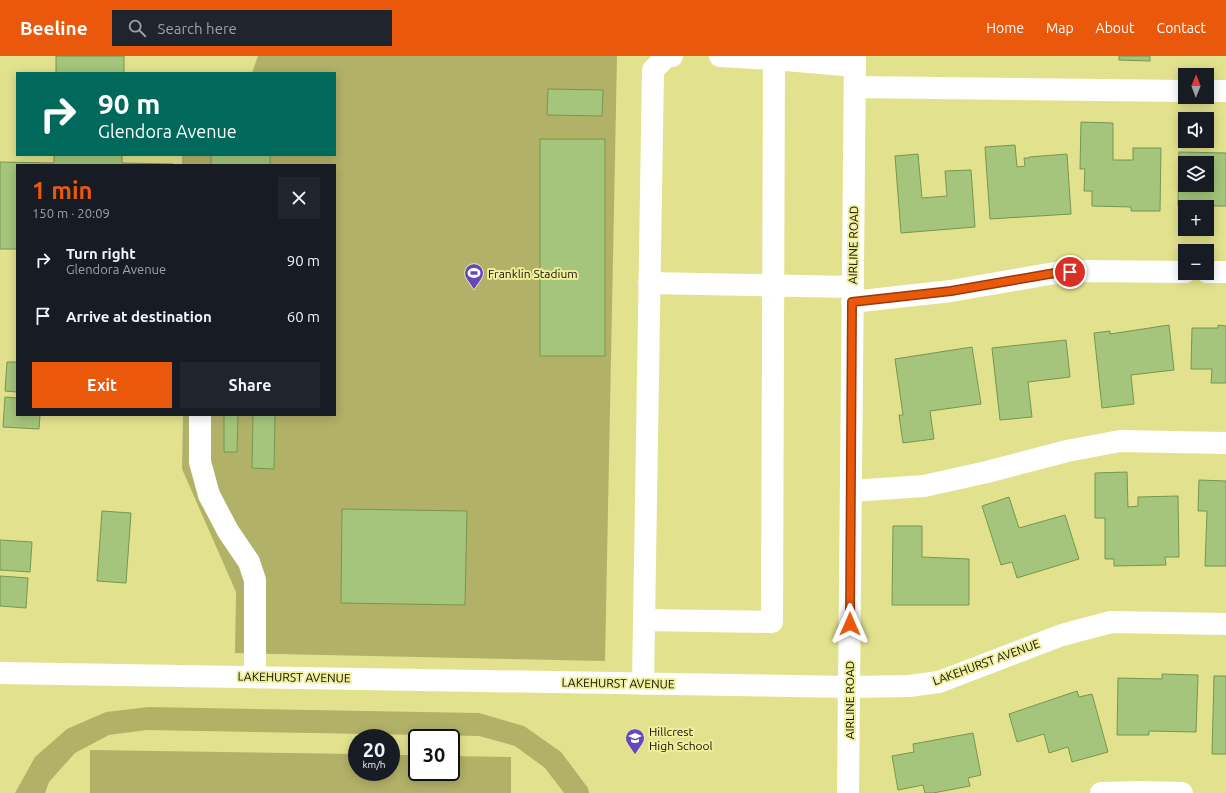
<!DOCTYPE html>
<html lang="en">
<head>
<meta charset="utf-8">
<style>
  :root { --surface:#171b24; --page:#20242c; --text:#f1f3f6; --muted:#9ea1a6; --accent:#ea580c }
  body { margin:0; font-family:Ubuntu,sans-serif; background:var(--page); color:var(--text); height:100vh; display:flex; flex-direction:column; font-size:15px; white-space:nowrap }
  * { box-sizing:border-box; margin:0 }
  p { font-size:13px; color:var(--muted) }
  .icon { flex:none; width:22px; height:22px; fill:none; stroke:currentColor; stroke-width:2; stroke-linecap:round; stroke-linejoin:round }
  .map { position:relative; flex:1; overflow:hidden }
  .panel { position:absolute; left:16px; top:108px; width:320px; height:252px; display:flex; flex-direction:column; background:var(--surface); border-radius:0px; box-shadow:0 2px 10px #0003 }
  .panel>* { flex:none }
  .top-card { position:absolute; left:16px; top:16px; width:320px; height:84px; border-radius:0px; box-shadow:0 2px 10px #0003; background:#00695c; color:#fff; overflow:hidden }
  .needle { width:26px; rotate:1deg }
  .controls { position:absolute; left:1178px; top:12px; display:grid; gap:8px }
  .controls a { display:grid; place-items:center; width:36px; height:36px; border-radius:0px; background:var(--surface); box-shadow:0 2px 10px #0003; font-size:20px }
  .speed { position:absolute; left:348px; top:673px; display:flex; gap:8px; font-size:20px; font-weight:700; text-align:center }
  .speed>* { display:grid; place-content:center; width:52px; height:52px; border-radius:50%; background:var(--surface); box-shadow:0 2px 10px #0003; line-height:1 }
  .speed small { font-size:10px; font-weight:400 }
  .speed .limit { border:2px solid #111; border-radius:6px; background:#fff; color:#111 }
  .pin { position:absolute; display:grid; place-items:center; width:34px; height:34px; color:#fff; margin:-17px; border:2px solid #fff; border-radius:50%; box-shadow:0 1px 4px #0007 }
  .me { position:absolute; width:44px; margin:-22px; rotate:0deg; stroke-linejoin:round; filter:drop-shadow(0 0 3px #0008) }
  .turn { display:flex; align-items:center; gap:14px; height:84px; padding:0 16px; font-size:18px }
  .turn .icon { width:52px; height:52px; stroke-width:2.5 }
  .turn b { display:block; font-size:28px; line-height:34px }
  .round { display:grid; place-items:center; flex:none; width:42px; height:42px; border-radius:0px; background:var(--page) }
  .overview { display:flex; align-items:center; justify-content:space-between; height:68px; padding:0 16px }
  h1 { font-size:24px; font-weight:700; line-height:30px; color:var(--accent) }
  .action { display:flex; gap:8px; margin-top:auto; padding:8px 16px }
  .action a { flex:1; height:46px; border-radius:0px; background:var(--accent); color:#fff; font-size:16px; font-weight:700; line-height:46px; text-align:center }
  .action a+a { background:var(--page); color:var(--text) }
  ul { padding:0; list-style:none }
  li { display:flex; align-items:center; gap:12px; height:56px; padding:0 16px }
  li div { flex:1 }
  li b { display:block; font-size:15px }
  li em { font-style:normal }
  header { display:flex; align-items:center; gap:24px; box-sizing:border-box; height:56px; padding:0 20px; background:var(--accent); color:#fff }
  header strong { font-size:19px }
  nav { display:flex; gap:22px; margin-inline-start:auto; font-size:14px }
  .search { width:280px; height:36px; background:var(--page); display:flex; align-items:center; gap:10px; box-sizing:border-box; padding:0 14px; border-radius:0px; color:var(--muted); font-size:15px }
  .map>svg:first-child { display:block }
  .green { fill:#b2b168 }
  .building { fill:#a4c57b; stroke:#77964e; fill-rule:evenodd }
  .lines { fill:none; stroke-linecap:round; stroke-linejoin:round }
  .minor { stroke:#fff; stroke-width:22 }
  .route-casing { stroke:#983908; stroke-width:10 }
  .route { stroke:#ea580c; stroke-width:7 }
  .labels { text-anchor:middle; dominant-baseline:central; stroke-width:4; stroke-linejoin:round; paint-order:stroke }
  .street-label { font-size:12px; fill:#0f0e00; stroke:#efef9b }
  .poi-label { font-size:12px; fill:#0f0e00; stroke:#efef9b; text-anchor:start }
</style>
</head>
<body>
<header>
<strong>Beeline</strong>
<div class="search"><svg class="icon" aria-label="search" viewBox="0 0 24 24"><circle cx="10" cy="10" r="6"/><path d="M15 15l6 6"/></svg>Search here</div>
<nav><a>Home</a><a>Map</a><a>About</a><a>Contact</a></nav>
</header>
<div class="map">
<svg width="1226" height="737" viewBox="0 0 1226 737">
  <rect width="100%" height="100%" fill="#e2e28e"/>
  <path class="green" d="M258 0H617L605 605 235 597 236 536 182 413 183 359H335V109H182V99H335V17H252Z
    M148 651 479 657 524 670 561 696 588 732 589 737H564L545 712 515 690 479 680 147 674 109 679 75 697 49 726 45 737H15L35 701 67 673 106 656Z
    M90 694 357 698V716H391V699H417V716H451V700L511 701V737H90Z"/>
  <path class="building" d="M56 0H124V17H56Z
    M1119 0H1150V5L1119 4Z
    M548 33 603 34 602 60 547 59Z
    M1081 66 1113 67V104H1133V92H1161L1160 155H1131V151L1092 150V135H1084L1085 113H1080Z
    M540 83H605V300H540Z
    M1015 89 1017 111 1025 110 1024 102H1029V101L1067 98 1071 158 990 163 985 91Z
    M1179 96 1226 97V150H1178ZM1185 107H1207V129H1185Z
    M918 98 922 142 947 140 945 115 971 114 975 171 901 177 895 100Z
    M54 99H122V107L173 108V109H17V193H0V106L54 107Z
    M211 99H270V109H211Z
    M1169 269 1174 314 1131 319 1134 348 1102 352 1094 277 1110 275V278Z
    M1218 269 1226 270V327H1211L1212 313H1191L1192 272H1218Z
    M1066 284 1070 321 1028 326 1032 361 1000 364 992 292Z
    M972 291 981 348 930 355 934 383 903 387 899 359H903L895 303Z
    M7 306H17V336L5 335Z
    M5 341 17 342V359H40L39 373 3 371Z
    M224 359H238L237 396H224Z
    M253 359H275L274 413 252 412Z
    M1127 416 1128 451 1138 450V441L1178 440 1179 501H1165L1166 509 1114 510V503H1105V462H1095V417Z
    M1199 424 1226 425V510H1205L1207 455H1198Z
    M1009 441 1019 472 1065 459 1079 503 1017 522 1012 506 1001 509 982 450Z
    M342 453 467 455 465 549 341 547Z
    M102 455 131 457 126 527 97 525Z
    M893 470H922V501L969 503V549H892Z
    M0 484 32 486 30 516 0 514Z
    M0 520 28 522 26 552 0 550Z
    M1162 618 1198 619 1196 676 1149 675V679H1117L1118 622 1162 623Z
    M1214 620H1226V698H1212Z
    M1077 635 1079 641 1092 638 1108 696 1072 706 1068 691 1049 697 1044 678 1017 686 1009 658Z
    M973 677 981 719 968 722 970 730 933 737H925L923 729 898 734 892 700 914 696 913 688Z"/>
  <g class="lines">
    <path class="minor" d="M774 3 855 10
      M855 31 1185 35
      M1207 35H1226
      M1207 216H1226
      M649 227 852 231
      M852 246 951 235 1055 217 1084 215 1185 216
      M200 359V406L209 439 228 475 249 506 255 524V621
      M851 435 924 430 987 416 1067 395 1120 385 1226 387
      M644 564 772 566 774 3 720 0
      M0 617 850 631 909 630 939 626 1062 579 1111 566 1226 568
      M643 628 653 14 666 1 672 0
      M848 737 855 0
      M1101 737 1139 736 1182 737"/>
  </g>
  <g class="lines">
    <g class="route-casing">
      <path id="route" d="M850 568 852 246 951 235 1055 217 1070 216"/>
    </g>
    <use href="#route" class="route"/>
  </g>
  <defs>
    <g id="stadium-pin" transform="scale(1)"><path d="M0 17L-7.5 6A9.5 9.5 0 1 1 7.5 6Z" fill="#6348c1" stroke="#efef9b"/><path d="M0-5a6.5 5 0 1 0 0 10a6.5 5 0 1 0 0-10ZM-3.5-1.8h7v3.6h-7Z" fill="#fff"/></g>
    <g id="school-pin" transform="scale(1)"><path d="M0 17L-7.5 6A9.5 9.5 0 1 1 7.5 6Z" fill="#6348c1" stroke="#efef9b"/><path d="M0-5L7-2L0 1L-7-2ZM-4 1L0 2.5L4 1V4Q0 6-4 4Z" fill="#fff"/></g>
  </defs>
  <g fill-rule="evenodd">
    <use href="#stadium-pin" x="474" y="217"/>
    <use href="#school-pin" x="635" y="682"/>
  </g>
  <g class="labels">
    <g class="street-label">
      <text transform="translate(853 189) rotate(-89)">AIRLINE ROAD</text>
      <text transform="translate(986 606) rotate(-20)">LAKEHURST AVENUE</text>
      <text transform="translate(294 621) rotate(1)">LAKEHURST AVENUE</text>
      <text transform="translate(618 627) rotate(1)">LAKEHURST AVENUE</text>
      <text transform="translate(849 644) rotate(-90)">AIRLINE ROAD</text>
    </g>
    <g class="poi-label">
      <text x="488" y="217">Franklin Stadium</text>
      <text x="649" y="675">Hillcrest<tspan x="649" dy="14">High School</tspan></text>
    </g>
  </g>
</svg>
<div class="controls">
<a><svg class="needle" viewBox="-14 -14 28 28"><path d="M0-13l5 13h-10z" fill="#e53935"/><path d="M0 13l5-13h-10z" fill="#9ea1a6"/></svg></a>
<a><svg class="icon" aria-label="sound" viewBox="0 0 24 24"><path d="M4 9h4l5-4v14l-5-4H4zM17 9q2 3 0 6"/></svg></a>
<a><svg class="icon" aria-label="layers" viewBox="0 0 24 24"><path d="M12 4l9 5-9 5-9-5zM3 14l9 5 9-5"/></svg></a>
<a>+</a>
<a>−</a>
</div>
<div class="speed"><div>20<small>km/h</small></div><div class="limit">30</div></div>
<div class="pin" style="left:1070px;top:216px;background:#d93025"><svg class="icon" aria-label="arrive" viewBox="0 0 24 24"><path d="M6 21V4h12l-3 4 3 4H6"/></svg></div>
<svg class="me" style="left:850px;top:568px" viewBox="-20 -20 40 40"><path d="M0-17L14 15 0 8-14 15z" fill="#ea580c" stroke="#fff" stroke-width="4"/></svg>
<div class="top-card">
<div class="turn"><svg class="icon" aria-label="right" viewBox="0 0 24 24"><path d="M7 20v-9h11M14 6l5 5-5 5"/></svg><div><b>90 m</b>Glendora Avenue</div></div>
</div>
<section class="panel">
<div class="overview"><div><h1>1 min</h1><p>150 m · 20:09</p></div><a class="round"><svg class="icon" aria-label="close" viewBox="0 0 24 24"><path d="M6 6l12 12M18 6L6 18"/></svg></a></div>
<ul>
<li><svg class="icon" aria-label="right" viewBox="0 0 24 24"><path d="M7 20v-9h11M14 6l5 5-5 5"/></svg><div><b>Turn right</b><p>Glendora Avenue</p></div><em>90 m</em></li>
<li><svg class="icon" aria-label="arrive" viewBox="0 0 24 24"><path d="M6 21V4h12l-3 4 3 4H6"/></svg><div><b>Arrive at destination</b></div><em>60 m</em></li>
</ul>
<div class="action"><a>Exit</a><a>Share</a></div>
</section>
</div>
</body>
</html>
